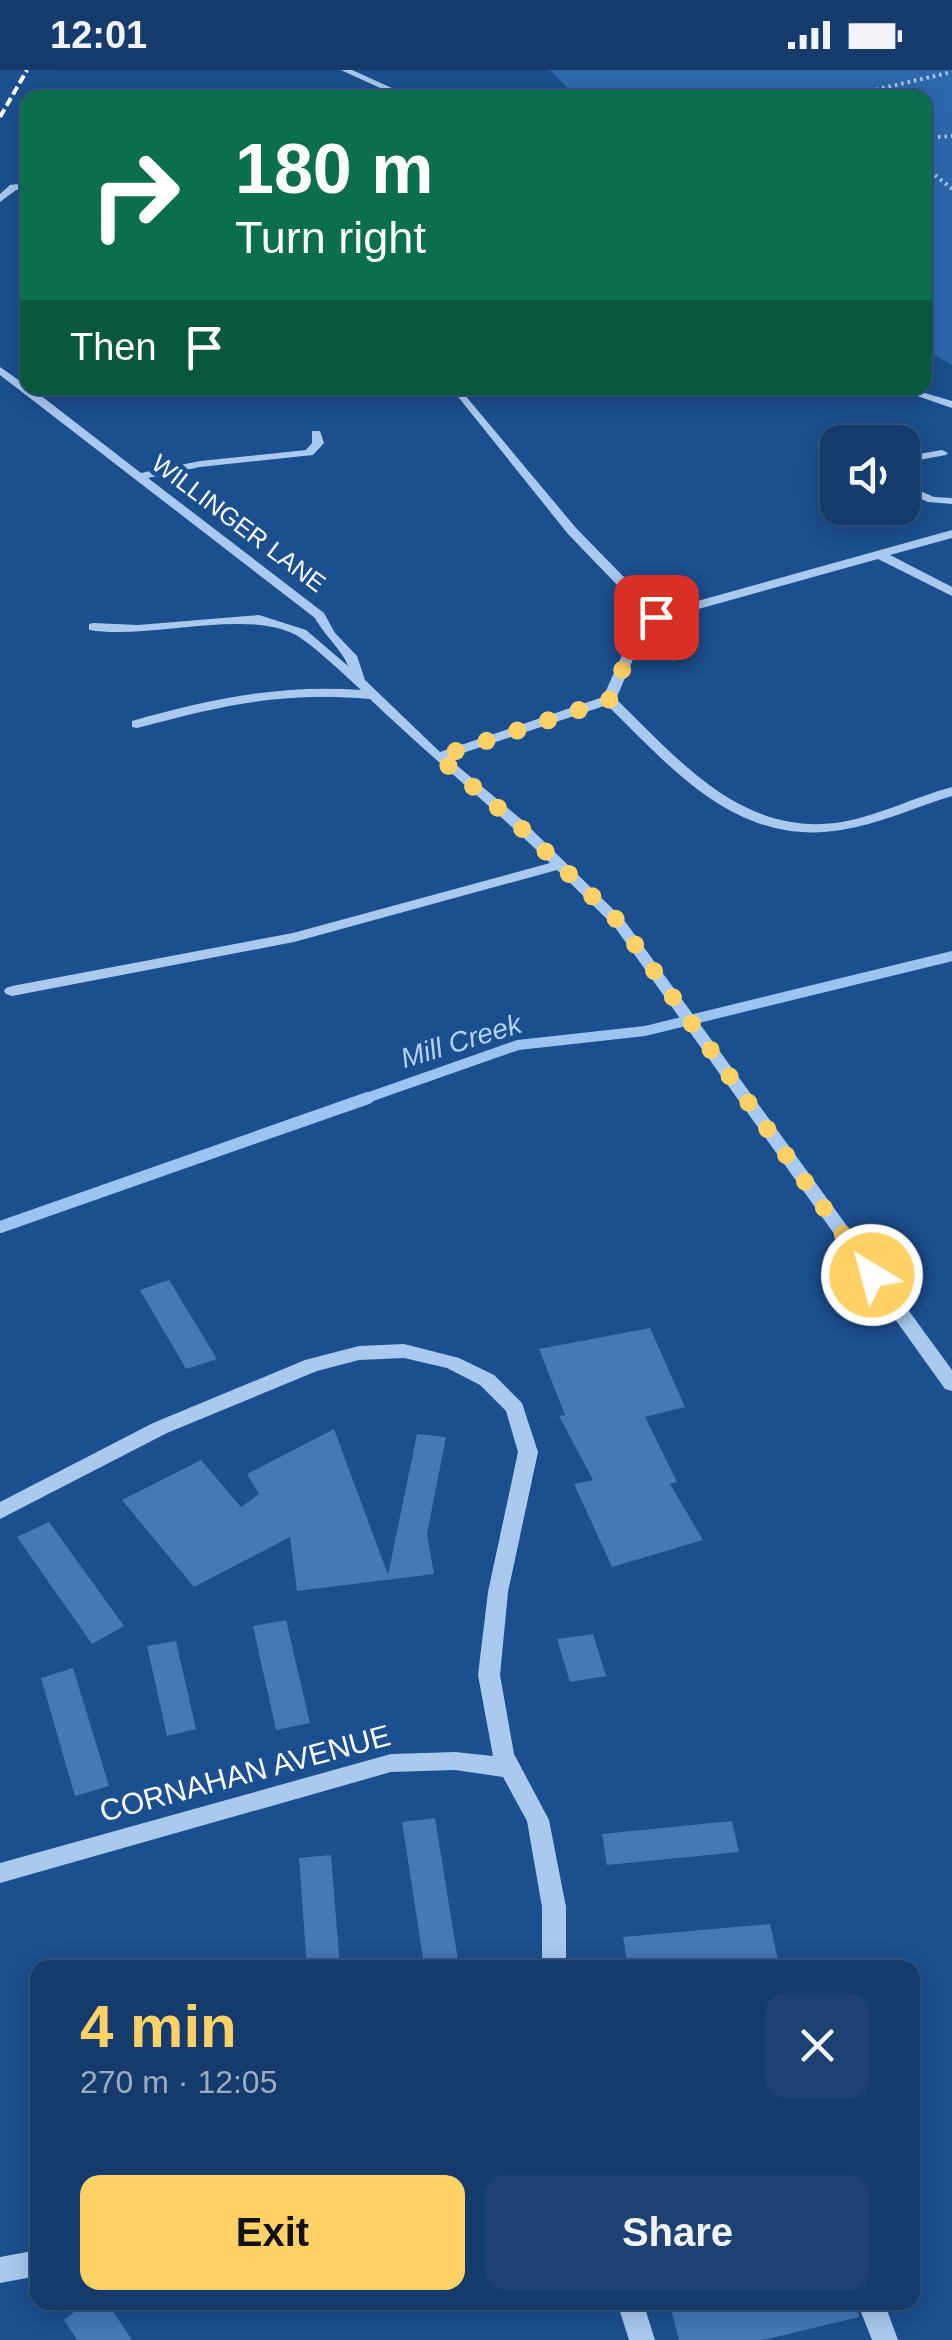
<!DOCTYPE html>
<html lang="en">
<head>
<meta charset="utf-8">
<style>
  :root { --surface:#143b6b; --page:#1d4271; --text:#f1f3f6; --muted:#9dadc1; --line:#33557e; --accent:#ffd166 }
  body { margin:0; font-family:Helvetica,sans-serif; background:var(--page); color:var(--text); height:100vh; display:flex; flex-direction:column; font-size:38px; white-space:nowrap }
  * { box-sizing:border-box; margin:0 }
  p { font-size:32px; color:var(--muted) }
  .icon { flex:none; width:55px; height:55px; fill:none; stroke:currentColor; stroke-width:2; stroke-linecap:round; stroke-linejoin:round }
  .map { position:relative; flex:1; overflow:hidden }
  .side { position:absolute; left:30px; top:1890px; width:890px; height:350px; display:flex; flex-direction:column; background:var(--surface); border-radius:20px; box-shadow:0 5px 25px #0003,0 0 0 2px var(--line) }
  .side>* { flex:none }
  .guide { position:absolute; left:20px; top:20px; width:912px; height:305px; border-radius:20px; box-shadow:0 5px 25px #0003,0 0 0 2px var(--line); background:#0b6e4f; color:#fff; overflow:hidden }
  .tools { position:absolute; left:820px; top:355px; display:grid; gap:20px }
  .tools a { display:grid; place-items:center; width:100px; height:100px; border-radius:20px; background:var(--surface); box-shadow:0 5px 25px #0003,0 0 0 2px var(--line); font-size:50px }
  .pin { position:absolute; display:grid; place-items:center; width:85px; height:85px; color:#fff; margin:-42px; border-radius:20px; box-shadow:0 5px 15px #0006 }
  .me { position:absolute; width:110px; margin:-55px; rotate:323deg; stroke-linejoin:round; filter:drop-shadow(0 0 8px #0008) }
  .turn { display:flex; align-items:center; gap:35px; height:210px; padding:0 50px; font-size:45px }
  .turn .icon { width:130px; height:130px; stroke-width:2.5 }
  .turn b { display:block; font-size:70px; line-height:85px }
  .then { display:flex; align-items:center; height:95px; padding:0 50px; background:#0003; gap:20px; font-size:38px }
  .round { display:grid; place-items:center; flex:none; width:105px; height:105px; border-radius:20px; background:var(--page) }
  .head { display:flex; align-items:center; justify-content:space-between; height:170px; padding:0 50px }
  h1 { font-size:60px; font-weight:800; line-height:75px; color:var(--accent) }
  .button { display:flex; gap:20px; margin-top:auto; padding:20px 50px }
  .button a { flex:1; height:115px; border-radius:20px; background:var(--accent); color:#111; font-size:40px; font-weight:800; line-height:115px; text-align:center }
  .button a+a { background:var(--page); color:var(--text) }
  .status { display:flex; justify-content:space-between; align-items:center; height:70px; padding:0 50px; background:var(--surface); direction:ltr }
  .status svg { height:28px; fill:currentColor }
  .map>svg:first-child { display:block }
  .green { fill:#2e69ad }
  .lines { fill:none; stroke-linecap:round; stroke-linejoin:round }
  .stream-far1 { stroke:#9cc4f0; stroke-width:10 }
  .stream { stroke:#9cc4f0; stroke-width:12 }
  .building { fill:#4478b7 }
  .path { stroke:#a9c9ee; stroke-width:4; stroke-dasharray:2.5 4; stroke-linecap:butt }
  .minor { fill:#a9c9ee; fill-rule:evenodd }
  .rail { stroke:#fff; stroke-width:4; stroke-dasharray:9 4; stroke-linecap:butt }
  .route { stroke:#ffd166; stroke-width:18; stroke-dasharray:0 32.4 }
  .labels { text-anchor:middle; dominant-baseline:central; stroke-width:9; stroke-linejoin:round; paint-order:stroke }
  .street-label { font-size:25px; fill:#fff; stroke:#1b4f8f }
  .water-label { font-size:28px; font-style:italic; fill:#b5d3f5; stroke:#1b4f8f }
  .near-street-label { font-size:30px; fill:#fff; stroke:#1b4f8f }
</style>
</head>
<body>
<div class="status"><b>12:01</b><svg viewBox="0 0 49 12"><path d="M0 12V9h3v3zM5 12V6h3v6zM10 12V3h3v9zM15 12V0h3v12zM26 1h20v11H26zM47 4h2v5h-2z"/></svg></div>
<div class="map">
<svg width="952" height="2270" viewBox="0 0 952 2270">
  <rect width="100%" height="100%" fill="#1b4f8f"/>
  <path class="green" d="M550 0H952V295L925 280V28L576 27Z"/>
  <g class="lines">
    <path class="stream-far1" d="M361 1030 518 975 645 961 952 886"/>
    <path class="stream" d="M0 1157 368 1028"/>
  </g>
  <path class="building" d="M169 1210 217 1289 186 1299 140 1220Z
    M650 1258 685 1337 645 1347 677 1412 670 1414 703 1470 612 1497 574 1414 593 1410 559 1346 565 1345 539 1279Z
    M334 1359 388 1505 417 1364 446 1367 427 1464 434 1504 297 1521 290 1467 194 1517 122 1430 201 1390 241 1437 259 1424 247 1404Z
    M49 1452 124 1556 92 1574 17 1467Z
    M286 1550 310 1653 276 1660 253 1556Z
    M593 1564 606 1606 570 1612 557 1569Z
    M176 1571 196 1659 167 1666 147 1576Z
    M73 1598 109 1716 75 1726 41 1608Z
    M435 1748 458 1890 424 1894 402 1752Z
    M732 1751 739 1782 607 1795 602 1764Z
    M331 1785 340 1898H307L299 1788Z
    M770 1854 778 1890 700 1898H628L623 1867Z
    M87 2232H107L132 2270H77L64 2250Z
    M699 2232H854L859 2247 763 2270H679L671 2239Z"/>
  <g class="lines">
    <path class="path" d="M870 28V21L952 2
      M925 68 952 66
      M925 97 952 119"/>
    <path class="minor" d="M341 0H352L414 28H402Z
      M28 113V119L16 120 0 132V124L10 115Z
      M0 297 33 320 61 318 60 320 40 325 141 403 200 391 306 380 312 373V361H320L324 373 313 385 200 397 148 408 324 543 335 563 357 586 365 610 440 682 603 627 635 557 647 546 568 464 451 318H459L576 458 658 542 952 460V468L890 485 952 517V526L878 489 659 550 646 559 616 629C680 691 743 768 842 752 880 745 915 727 952 717V726C916 737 879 754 841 760 738 777 673 700 607 635L448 688 522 750 624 850 952 1300V1321L945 1319 614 856 557 800 294 872 12 926 6 924 4 921 6 918 12 916 293 863 550 793C492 736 428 685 370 629 279 622 224 635 137 658L132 657V651C209 629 281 614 361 620 346 606 313 575 296 565 245 538 150 570 89 560V554L93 553 138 555 259 545 306 560 348 596C343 581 324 565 315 548L0 305Z
      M894 318H908L952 331V338Z
      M942 380 948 383 946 385 902 393V387Z
      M902 413 934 427 952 428V434L928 432 902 421Z
      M404 1274 459 1288 494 1305 522 1333 538 1382 508 1522 500 1605 514 1684 549 1750 566 1837V1898H542V1837L527 1751 503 1707 455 1700 391 1702 0 1813V1793L391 1684 455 1682 493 1686 478 1605 488 1522 518 1382 506 1341 480 1315 447 1298 404 1288 359 1290 317 1301 167 1363 0 1449V1432L153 1353 305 1290 359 1276Z
      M38 2180V2206L0 2213V2187Z
      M617 2232H643L655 2270H629Z
      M857 2232H884L898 2270H872Z"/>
    <path class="rail" d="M0 47 27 0"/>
  </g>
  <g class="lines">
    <path class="route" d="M656 547 641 557 609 630 438 687 516 753 619 852 872 1205"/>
  </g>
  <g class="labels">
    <g class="street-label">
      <text transform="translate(239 453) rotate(37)">WILLINGER LANE</text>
    </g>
    <g class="water-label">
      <text transform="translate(461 971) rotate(-17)">Mill Creek</text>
    </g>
    <g class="near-street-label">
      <text transform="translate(245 1703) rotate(-15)">CORNAHAN AVENUE</text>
    </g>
  </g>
</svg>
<div class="tools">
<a><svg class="icon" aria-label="sound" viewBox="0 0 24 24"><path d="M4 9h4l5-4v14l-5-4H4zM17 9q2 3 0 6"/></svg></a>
</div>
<div class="pin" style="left:656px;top:547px;background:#d93025"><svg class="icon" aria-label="arrive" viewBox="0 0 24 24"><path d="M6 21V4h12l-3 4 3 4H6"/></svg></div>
<svg class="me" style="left:872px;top:1205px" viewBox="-20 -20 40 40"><circle r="17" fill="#ffd166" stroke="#fff" stroke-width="3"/><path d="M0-11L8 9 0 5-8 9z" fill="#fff"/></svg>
<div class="guide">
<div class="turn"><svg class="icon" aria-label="right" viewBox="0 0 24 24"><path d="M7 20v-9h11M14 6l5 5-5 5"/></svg><div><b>180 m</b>Turn right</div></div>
<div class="then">Then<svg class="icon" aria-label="arrive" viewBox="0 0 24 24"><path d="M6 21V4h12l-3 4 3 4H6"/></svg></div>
</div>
<section class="side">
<div class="head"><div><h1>4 min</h1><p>270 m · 12:05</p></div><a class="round"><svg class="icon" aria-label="close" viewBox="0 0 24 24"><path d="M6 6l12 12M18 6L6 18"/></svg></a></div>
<div class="button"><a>Exit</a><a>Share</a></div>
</section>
</div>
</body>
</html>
